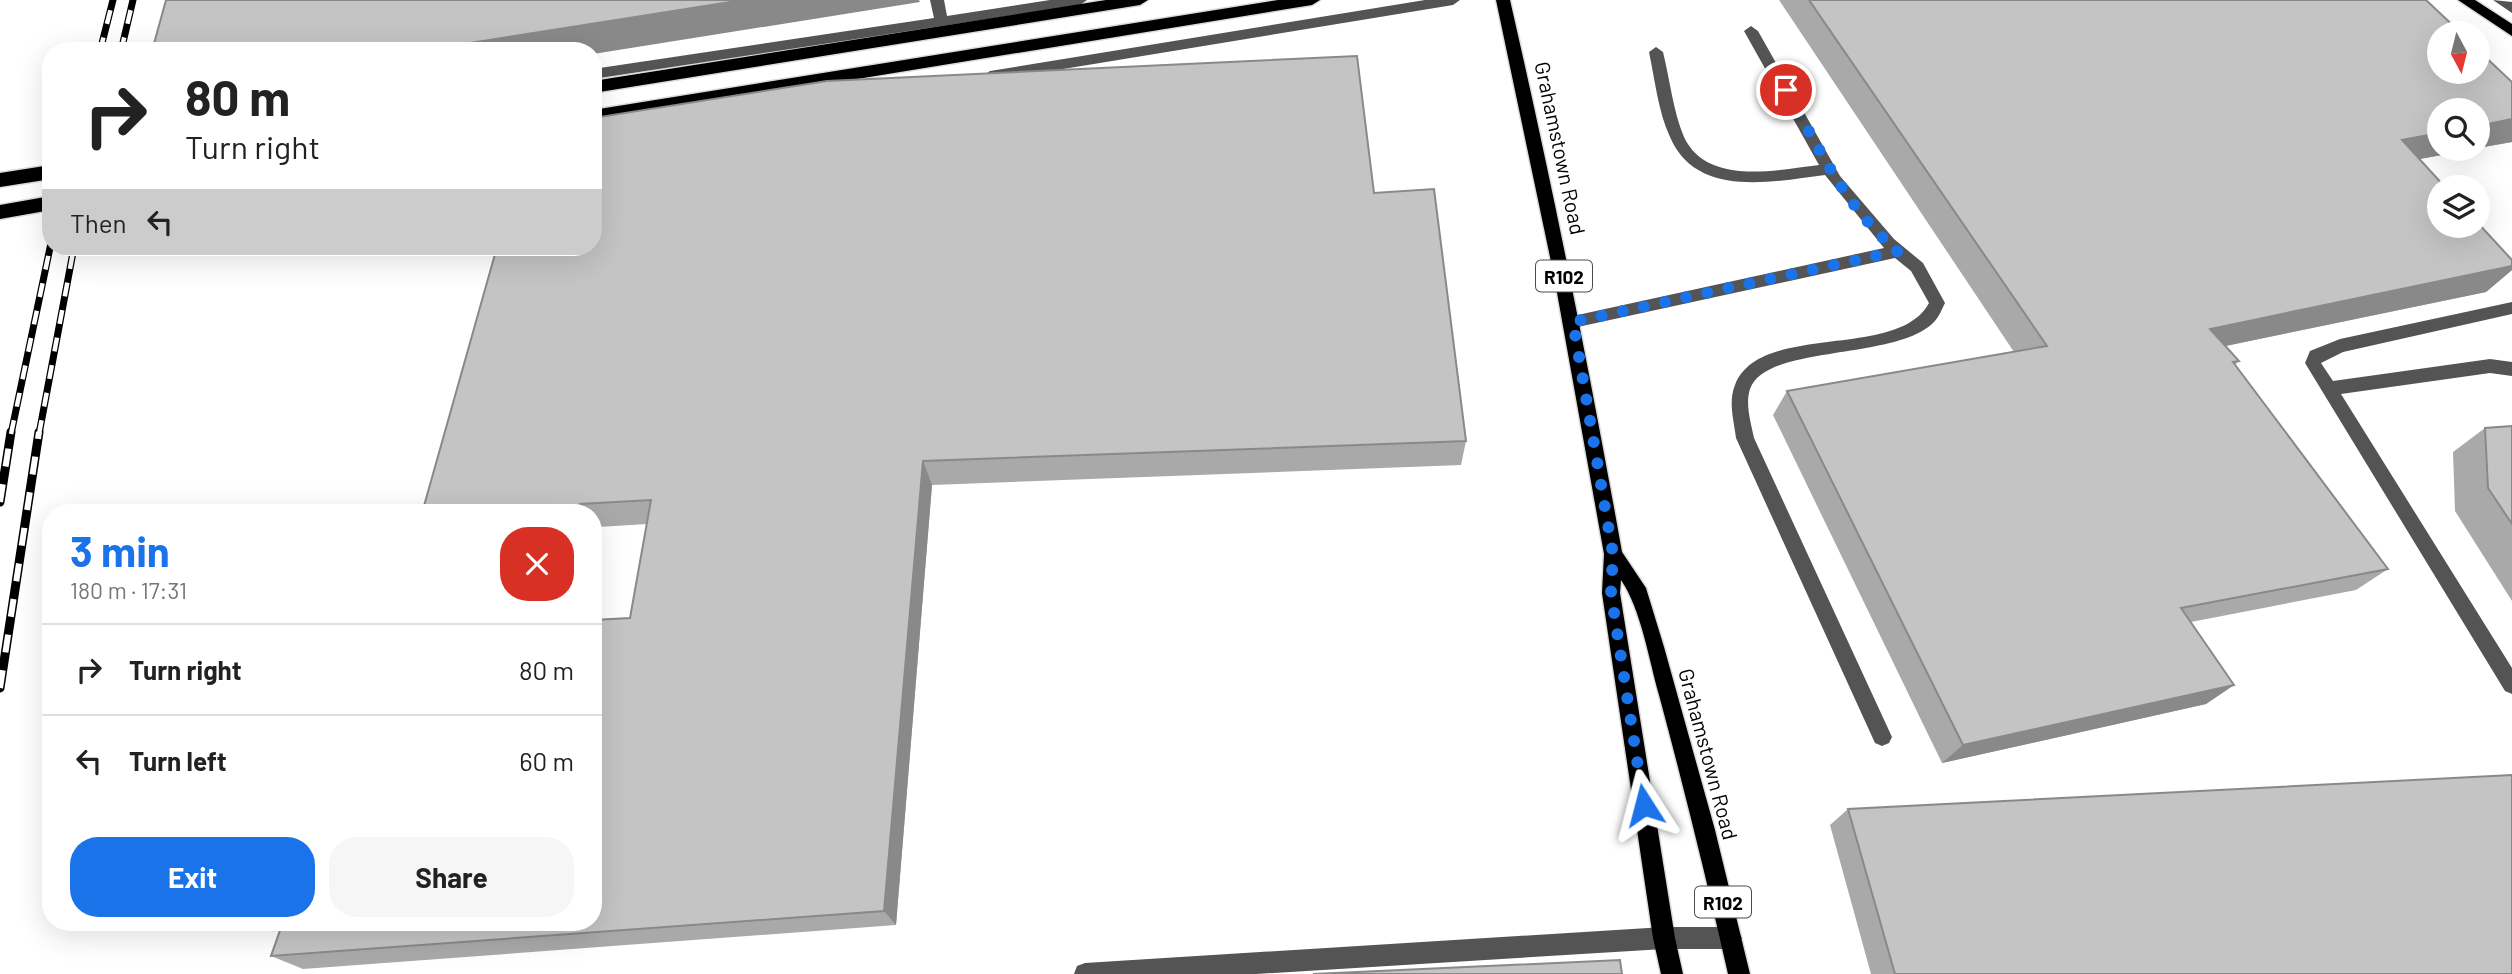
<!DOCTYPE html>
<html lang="en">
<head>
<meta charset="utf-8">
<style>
  :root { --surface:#fff; --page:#f6f6f6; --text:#222; --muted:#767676; --line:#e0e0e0; --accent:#1a73e8 }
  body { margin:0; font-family:Barlow,sans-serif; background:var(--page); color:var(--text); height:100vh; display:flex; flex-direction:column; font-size:26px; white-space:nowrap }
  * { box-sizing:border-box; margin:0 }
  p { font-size:23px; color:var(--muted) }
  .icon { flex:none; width:38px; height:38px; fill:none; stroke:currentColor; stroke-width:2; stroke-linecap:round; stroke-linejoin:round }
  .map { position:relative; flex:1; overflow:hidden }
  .sheet { position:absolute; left:42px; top:504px; width:560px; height:427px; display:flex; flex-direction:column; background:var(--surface); border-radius:28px; box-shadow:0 7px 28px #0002 }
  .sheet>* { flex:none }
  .top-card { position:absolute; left:42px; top:42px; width:560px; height:214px; border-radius:28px; box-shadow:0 7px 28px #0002; background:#fff; color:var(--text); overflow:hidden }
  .needle { width:46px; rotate:173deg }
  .fabs { position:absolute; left:2427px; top:21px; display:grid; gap:14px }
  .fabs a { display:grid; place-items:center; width:63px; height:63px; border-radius:50%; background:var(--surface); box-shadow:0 7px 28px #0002; font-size:35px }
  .pin { position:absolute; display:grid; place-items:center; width:60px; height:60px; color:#fff; margin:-30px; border:4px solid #fff; border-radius:50%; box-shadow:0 2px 7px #0007 }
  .me { position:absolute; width:77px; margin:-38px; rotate:351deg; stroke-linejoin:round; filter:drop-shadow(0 0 5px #0008) }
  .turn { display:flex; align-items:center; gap:24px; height:147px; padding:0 28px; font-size:32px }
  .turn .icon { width:91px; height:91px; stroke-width:2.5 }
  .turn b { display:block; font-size:49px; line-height:60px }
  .then { display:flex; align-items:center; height:66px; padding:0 28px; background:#0003; gap:14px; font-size:26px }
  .round { display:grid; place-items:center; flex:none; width:74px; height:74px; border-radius:28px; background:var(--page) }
  .headline { display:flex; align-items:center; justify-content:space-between; height:119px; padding:0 28px }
  h1 { font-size:42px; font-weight:700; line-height:52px; color:var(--accent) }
  .cta { display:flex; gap:14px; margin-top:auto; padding:14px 28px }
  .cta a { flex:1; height:80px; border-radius:28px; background:var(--accent); color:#fff; font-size:28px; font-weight:700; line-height:80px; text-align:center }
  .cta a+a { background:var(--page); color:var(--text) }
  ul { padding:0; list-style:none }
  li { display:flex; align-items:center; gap:21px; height:91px; padding:0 28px; border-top:2px solid var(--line) }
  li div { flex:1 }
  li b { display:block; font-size:26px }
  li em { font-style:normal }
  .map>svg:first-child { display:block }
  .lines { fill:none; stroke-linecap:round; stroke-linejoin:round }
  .major-casing { stroke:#dbdbdb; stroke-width:3 }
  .highway-casing { stroke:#dbdbdb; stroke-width:3 }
  .minor { fill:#545454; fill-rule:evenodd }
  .major { fill:#000; fill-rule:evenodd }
  .highway { fill:#000; fill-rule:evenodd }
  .rail-far1-casing { stroke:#000; stroke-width:7 }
  .rail-casing { stroke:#000; stroke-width:9 }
  .rail-far1 { stroke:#fff; stroke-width:4.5; stroke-dasharray:14; stroke-linecap:butt }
  .rail { stroke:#fff; stroke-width:6; stroke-dasharray:18; stroke-linecap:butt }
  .wall { fill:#a9a9a9 }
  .shaded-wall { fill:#898989 }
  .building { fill:#c4c4c4; stroke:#898989; stroke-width:2 }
  .route { stroke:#1a73e8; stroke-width:12; stroke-dasharray:0 21.6 }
  .labels { text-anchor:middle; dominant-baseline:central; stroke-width:7; stroke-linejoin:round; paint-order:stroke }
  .shield { fill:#fff; stroke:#4c4c4c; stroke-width:2 }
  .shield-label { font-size:19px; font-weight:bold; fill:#000 }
  .street-label { font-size:21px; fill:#000; stroke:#fff }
</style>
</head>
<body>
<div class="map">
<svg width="2512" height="974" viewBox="0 0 2512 974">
  <rect width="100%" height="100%" fill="#fff"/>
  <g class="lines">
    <g class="major-casing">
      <path id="major" d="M1496 0H1510C1552 183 1589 367 1622 552L1646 588 1664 647 1715 830 1750 974H1728C1707 881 1684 788 1659 695 1649 660 1641 609 1621 580L1620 593 1675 938 1683 974H1661L1653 938 1602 593 1604 554 1554 276Z
        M2458 0H2475L2512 24V36Z"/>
    </g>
    <g class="highway-casing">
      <path id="highway" d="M1106 0H1148L1140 5 593 93V81Z
        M1278 0H1320L1312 5 593 122V110Z
        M51 165V179L0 187V173Z
        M51 196V210L0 219V205Z"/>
    </g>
    <path class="minor" d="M930 0H944L947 16 1050 0H1087L1080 5 593 79V69L934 18Z
      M1425 0H1460L1453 5 990 81 983 76 990 71Z
      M2493 0 2512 2V13Z
      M1751 26 1758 31 1840 176 1894 239 1923 263 1945 303C1942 309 1939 317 1934 322 1896 361 1766 344 1750 389 1745 404 1751 423 1754 438L1892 737 1889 743 1882 746 1875 743 1736 438C1734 421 1728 402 1735 385 1760 321 1898 361 1929 303L1911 271 1895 258 1573 328 1565 322 1573 316 1884 248 1825 175C1771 182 1696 198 1670 137 1658 111 1655 80 1649 52L1656 47 1663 52C1670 80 1673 111 1684 137 1707 186 1776 170 1819 165L1744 31Z
      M2512 302V314L2343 352 2321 363 2333 381 2490 359 2512 362V376L2490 373 2341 394 2512 668V694L2505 691 2305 363 2310 351 2340 339Z
      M1664 927H1731L1738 931 1742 938 1738 945 1731 949H1664L1256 974H1074L1077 966 1085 963Z"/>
    <use href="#major" class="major"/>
    <use href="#highway" class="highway"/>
    <g class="rail-far1-casing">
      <path id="rail-far1" d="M100 51 113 0
        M121 51 133 0
        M11 434 51 243
        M39 434 74 247"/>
    </g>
    <g class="rail-casing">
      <path id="rail" d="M0 502 11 432
        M0 688 39 432"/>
    </g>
    <use href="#rail-far1" class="rail-far1"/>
    <use href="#rail" class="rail"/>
  </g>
  <path class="wall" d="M1779 0H2426L2512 142 2478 148V110L2440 149H2475L2419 159 2512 260V270L2486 292 2226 346 2239 361 2235 365 2388 569 2356 590 2191 622 2234 685 2206 704 1942 763 1773 415 1787 391 2014 352Z
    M1374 193 1466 441 1461 465 932 485 896 925 303 969 271 956 630 618 647 524 598 527 593 540V513H422Z
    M2512 426V601L2455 511 2453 452 2485 428Z
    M1848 809 2512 974H1871L1830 825Z"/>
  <path class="shaded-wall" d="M743 0H919L920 2 593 54V51H419Z
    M2512 119V142L2478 148V126Z
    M2440 133V149H2475L2376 167 2402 140Z
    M2512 266V270L2486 292 2186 354 2210 329Z
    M923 461 932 485 896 925 884 911Z
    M580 504 587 513H576Z
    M593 521 598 527 593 540Z
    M2234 685 2206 704 1942 763 1963 745Z"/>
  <path class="building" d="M166 0H743L419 51H152Z
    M1809 0H2426L2461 33H2440V72H2478V50L2512 82V119L2478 126V110H2440V133L2402 140 2445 187H2440V226H2478V223L2512 260V266L2210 329 2239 361 2233 362 2388 569 2181 608 2234 685 1963 745 1787 391 2047 346Z
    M1357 56 1374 193 1434 189 1466 441 923 461 884 911 271 956 283 922H593V620L630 618 651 500 580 504 576 513H422L497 247H593V118L827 81Z
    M2512 426V524L2488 488 2485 428Z
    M2512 775V974H1895L1848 809Z
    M1620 960 1622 974H1313Z"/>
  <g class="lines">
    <path class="route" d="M1644 805 1611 593 1613 554 1573 322 1898 251C1845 208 1819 147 1786 90"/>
  </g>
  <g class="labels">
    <g class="shield">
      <rect x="1536" y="260.5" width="56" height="31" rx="5"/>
      <rect x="1695" y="886.5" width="56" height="31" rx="5"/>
    </g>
    <g class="shield-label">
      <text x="1564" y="276">R102</text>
      <text x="1723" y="902">R102</text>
    </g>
    <g class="street-label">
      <text transform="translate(1561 148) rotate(78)">Grahamstown Road</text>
      <text transform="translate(1709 754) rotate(75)">Grahamstown Road</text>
    </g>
  </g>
</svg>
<div class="fabs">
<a><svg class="needle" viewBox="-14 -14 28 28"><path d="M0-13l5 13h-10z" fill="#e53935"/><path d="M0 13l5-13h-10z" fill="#767676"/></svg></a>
<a><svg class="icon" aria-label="search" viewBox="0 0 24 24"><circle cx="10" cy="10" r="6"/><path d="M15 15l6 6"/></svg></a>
<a><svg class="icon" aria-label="layers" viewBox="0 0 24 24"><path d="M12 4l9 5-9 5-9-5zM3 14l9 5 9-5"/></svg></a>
</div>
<div class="pin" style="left:1786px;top:90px;background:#d93025"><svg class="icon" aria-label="arrive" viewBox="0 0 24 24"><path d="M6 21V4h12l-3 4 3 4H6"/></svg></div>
<svg class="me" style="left:1644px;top:805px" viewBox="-20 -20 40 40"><path d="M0-17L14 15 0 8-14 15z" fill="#1a73e8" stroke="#fff" stroke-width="4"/></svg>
<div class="top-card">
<div class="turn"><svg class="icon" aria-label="right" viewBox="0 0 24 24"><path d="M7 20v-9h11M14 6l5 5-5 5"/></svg><div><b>80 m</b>Turn right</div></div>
<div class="then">Then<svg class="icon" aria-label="left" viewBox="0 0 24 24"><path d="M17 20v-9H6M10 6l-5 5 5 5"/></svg></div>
</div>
<section class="sheet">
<div class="headline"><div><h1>3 min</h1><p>180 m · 17:31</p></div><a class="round" style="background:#d93025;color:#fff"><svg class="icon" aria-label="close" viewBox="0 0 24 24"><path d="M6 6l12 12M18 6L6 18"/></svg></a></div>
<ul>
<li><svg class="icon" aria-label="right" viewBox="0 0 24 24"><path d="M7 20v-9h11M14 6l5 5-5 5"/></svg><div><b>Turn right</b></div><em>80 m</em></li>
<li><svg class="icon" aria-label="left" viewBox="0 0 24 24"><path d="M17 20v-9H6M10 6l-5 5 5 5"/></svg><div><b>Turn left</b></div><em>60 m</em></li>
</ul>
<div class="cta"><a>Exit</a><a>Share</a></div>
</section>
</div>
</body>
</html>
